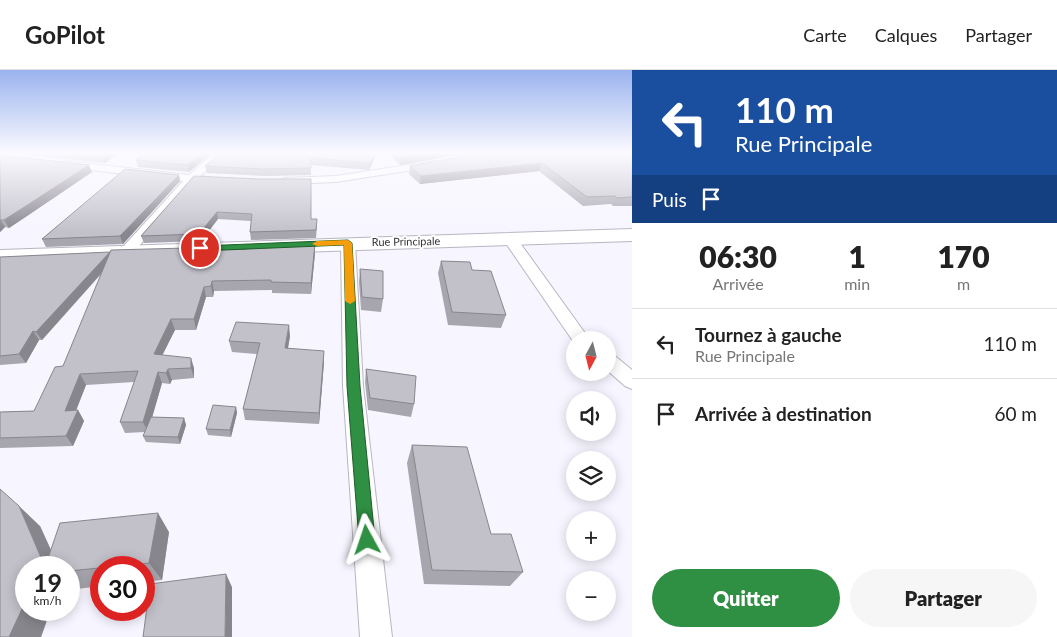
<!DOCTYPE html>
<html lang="fr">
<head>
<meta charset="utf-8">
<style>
  :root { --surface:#fff; --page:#f6f6f6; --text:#222; --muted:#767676; --line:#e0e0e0; --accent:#2f8f42 }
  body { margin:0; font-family:Lato,sans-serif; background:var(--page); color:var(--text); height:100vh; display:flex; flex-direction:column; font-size:19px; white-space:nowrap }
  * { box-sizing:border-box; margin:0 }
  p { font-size:16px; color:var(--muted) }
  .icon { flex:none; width:28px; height:28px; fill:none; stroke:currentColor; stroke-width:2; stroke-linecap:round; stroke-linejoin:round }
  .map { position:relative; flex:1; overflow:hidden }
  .sheet { display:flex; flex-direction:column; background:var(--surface); width:425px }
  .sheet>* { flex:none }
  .guide { background:#1a4fa0; color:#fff; overflow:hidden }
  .needle { width:32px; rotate:187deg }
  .fabs { position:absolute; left:566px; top:261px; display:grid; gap:10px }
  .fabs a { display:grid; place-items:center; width:50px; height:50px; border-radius:50%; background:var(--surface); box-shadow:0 2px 12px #0003; font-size:25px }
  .speed { position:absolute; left:15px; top:486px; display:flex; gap:10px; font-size:25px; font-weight:700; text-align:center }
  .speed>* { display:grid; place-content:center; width:65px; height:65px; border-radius:50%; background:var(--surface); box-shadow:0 2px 12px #0003; line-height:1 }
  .speed small { font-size:12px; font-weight:400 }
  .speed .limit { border:8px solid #d22; background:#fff; color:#111 }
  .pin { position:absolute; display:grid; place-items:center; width:42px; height:42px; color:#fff; margin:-21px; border:2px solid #fff; border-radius:50%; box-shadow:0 1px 5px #0007 }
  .me { position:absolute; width:55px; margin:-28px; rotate:355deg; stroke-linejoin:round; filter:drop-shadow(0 0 4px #0008) }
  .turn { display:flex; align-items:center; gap:18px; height:105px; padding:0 20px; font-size:22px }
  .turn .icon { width:65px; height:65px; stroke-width:2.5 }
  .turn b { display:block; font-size:35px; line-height:42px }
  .then { display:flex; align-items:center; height:48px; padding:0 20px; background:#0003; gap:10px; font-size:19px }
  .eta { display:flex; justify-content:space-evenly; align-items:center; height:85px; text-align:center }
  .eta b { font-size:30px; font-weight:800; line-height:35px }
  .cta { display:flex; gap:10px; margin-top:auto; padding:10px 20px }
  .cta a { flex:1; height:58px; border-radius:30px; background:var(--accent); color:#fff; font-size:20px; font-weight:800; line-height:58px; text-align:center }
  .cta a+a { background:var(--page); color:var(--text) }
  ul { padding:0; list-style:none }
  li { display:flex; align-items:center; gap:15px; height:70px; padding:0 20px; border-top:1px solid var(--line) }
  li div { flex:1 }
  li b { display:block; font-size:19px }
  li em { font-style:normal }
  header { display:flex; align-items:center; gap:30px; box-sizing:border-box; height:70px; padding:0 25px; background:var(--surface); border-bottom:1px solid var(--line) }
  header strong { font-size:24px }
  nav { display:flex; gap:28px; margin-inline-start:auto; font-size:18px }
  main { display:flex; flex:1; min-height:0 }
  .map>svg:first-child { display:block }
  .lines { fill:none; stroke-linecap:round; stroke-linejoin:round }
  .street-casing { stroke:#b8b6c0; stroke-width:2 }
  .secondary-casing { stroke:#b8b6c0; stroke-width:2 }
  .street { fill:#fff; fill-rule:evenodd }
  .secondary { fill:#fff; fill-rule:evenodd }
  .wall { fill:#a7a5ad }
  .shaded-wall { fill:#88868d }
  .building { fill:#c2c0c9; stroke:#88868d }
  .route { fill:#2f8f42; stroke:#1f5d2b }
  .slow { fill:#f59e0b }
  .labels { text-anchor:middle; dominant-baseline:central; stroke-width:4; stroke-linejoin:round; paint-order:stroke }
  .far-street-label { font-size:11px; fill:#343337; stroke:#fff }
</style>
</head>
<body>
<header>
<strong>GoPilot</strong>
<nav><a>Carte</a><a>Calques</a><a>Partager</a></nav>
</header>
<main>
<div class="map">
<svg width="632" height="567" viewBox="0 0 632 567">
  <rect width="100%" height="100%" fill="#f7f5ff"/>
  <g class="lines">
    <g class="street-casing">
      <path id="street" d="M215 83H226L200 106 221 109 223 111 221 113H194L132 184H122L120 181 122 178 183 111 66 97 61 94 66 91 189 105Z
        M434 91 439 94 438 96 336 112 285 114 279 111 285 108 336 106Z
        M510 165 515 166 590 270H575V274L503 169Z
        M348 169 355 173 363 316 392 567H360L343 316 341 173Z
        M608 284 615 286 632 300V319L625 316 608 301Z"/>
    </g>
    <g class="secondary-casing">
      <path id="secondary" d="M632 159V171L0 192V180Z"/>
    </g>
    <use href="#street" class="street"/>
    <use href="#secondary" class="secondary"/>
  </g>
  <path class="wall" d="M6 83H119L105 93Z
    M137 83H212L189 102 138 97 136 90 140 86Z
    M377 83 369 100 311 95V105L265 106 207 103 205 96Z
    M389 83H468L400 95 389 84Z
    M632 83V136H613L611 134 583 136 539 101 420 114 409 104 410 96Z
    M0 85 92 102 30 144 9 158 5 157 0 162Z
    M179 105 180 111 123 174 46 177 42 169Z
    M194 106 311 149 317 156 316 168 251 170 250 162 251 151 218 149 201 171 144 173 141 166Z
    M315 174V183L311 224 272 223V220L214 221 213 227H206L196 260H175L162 285 194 298V308L172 310 170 314 162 313 152 347 184 348 186 355 180 374 146 372 143 366 145 362 125 363 120 352 134 312 86 315 76 340H78L84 351 73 376 0 378V342L34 341 63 296 102 203 42 270H39L26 293 0 295V187L188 180 247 179Z
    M441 191 472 200 506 245 501 258 448 255 438 203Z
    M360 199 383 229 381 242 361 240 359 212Z
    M290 266 288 278 324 292 319 354 245 350 243 339 257 284 232 282 229 271Z
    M366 299 414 334 411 347 368 340 365 312Z
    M236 337 237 343 231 367 208 365 206 359Z
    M412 375 523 502 510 516 424 514 407 393Z
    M40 456 51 480 169 462 162 510 144 512V498H101V516L69 520V498H26V540H49L46 553 41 567H0Z"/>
  <path class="shaded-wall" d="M106 83H119L105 93 102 86Z
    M202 83H212L189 102 188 95Z
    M375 83H377L369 100 370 93Z
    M424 83H468L400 95 401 87Z
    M542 93 539 101 420 114 421 106Z
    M89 95 92 102 30 144 9 158 4 150Z
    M179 105 180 111 123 174 120 166Z
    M217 142 218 149 201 171 199 164Z
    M0 149 5 157 0 162Z
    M315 174V183L311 224V213Z
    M110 182 113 190 42 270 36 262Z
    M212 211 214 221 213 227 211 216Z
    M204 217 206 227 196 260 194 249Z
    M171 249 175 260 158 294 154 284Z
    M289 255 290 266 286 289 285 278Z
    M33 261 39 270 26 293 19 284Z
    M324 281V292L319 354V343Z
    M191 288 194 298V308L191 298Z
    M168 299 172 310 170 314 166 303Z
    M158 302 162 313 148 362 143 352Z
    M80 304 86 315 72 351 65 341Z
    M236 337 237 343 231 367 230 360Z
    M78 340 84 351 73 376 66 366Z
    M184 348 186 355 180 374 178 367Z
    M19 436 40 456 59 498 45 497Z
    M158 443 169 462 162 510 149 493Z
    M226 504 232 517V567H225Z
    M26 521V540H49L46 553 41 567H9Z"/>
  <path class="building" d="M74 83H106L102 86Z
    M141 83H202L188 95 136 90 142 85Z
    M220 83H375L370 93 311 88V98L264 99 205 96Z
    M397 83H424L401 87Z
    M481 83H632V127L617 128 615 126 587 127 542 93 421 106 410 96Z
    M0 85 89 95 26 136 4 150H0Z
    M125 99 179 105 120 166 42 169Z
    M194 106 259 109H311V149H317L316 160 250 162 252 144 217 142 199 164 141 166Z
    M315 174 311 213 271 212V210L212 211 211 216 204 217 194 249H171L154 284 191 288V298L168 299 166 303 158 302 143 352H120L138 301 80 304 65 341 78 340 66 366 0 368V342L34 341 55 297 63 296 111 180 187 178 186 180 247 179 248 176Z
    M110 182 36 262 33 261 19 284 0 286V187Z
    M441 191 470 192 472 200 491 201 506 245 452 242Z
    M360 199 383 201V229L362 227Z
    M236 252 289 255 285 278 324 281 319 343 243 339 260 273 229 271Z
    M366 299 416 306 414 334 370 328Z
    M213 335 236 337 230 360 206 359Z
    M151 347 184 348 178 367 143 366Z
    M412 375 467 377 491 464H511L523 502 432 500Z
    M0 419 19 436 45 497 60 453 158 443 149 493 69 501V498H26V521L22 539 9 567H0Z
    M226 504 225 567H143L150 514Z"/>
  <linearGradient id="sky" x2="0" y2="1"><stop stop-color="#9ab3ee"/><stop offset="0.51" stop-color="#fbfaff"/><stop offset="1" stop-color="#fbfaff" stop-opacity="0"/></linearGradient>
  <rect width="632" height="163" fill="url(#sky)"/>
  <path class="route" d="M348 170 352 173 360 316 375 470 373 476 367 479 361 476 359 470 347 316 344 175 200 181 196 178 200 176Z"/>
  <path class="slow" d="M348 170 352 173 355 231 350 234 345 231 344 175 317 176 312 174 317 171Z"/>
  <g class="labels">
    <g class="far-street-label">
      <text transform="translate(406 171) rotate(-1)">Rue Principale</text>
    </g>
  </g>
</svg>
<div class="fabs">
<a><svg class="needle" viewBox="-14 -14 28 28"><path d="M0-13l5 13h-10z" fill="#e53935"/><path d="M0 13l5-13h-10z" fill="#767676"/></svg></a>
<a><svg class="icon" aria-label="sound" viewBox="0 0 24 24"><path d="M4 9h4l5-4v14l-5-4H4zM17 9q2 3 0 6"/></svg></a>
<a><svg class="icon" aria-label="layers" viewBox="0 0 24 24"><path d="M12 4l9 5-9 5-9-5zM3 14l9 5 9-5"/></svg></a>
<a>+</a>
<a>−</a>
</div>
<div class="speed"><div>19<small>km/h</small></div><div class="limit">30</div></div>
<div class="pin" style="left:200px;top:178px;background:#d93025"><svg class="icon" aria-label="arrive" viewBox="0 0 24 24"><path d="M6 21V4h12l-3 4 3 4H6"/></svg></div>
<svg class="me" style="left:367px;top:470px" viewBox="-20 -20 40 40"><path d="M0-17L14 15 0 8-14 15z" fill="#2f8f42" stroke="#fff" stroke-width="4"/></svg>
</div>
<section class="sheet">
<div class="guide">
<div class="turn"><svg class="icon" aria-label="left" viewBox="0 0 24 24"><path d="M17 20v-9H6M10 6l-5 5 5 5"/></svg><div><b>110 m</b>Rue Principale</div></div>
<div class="then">Puis<svg class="icon" aria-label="arrive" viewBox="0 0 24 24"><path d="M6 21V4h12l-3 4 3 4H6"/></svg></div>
</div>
<div class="eta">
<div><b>06:30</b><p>Arrivée</p></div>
<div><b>1</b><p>min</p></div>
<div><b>170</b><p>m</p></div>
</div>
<ul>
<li><svg class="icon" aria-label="left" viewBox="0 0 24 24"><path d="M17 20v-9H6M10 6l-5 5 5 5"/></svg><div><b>Tournez à gauche</b><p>Rue Principale</p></div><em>110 m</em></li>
<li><svg class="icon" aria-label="arrive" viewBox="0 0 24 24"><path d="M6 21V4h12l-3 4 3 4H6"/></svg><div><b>Arrivée à destination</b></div><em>60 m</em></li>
</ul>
<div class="cta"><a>Quitter</a><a>Partager</a></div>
</section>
</main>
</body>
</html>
